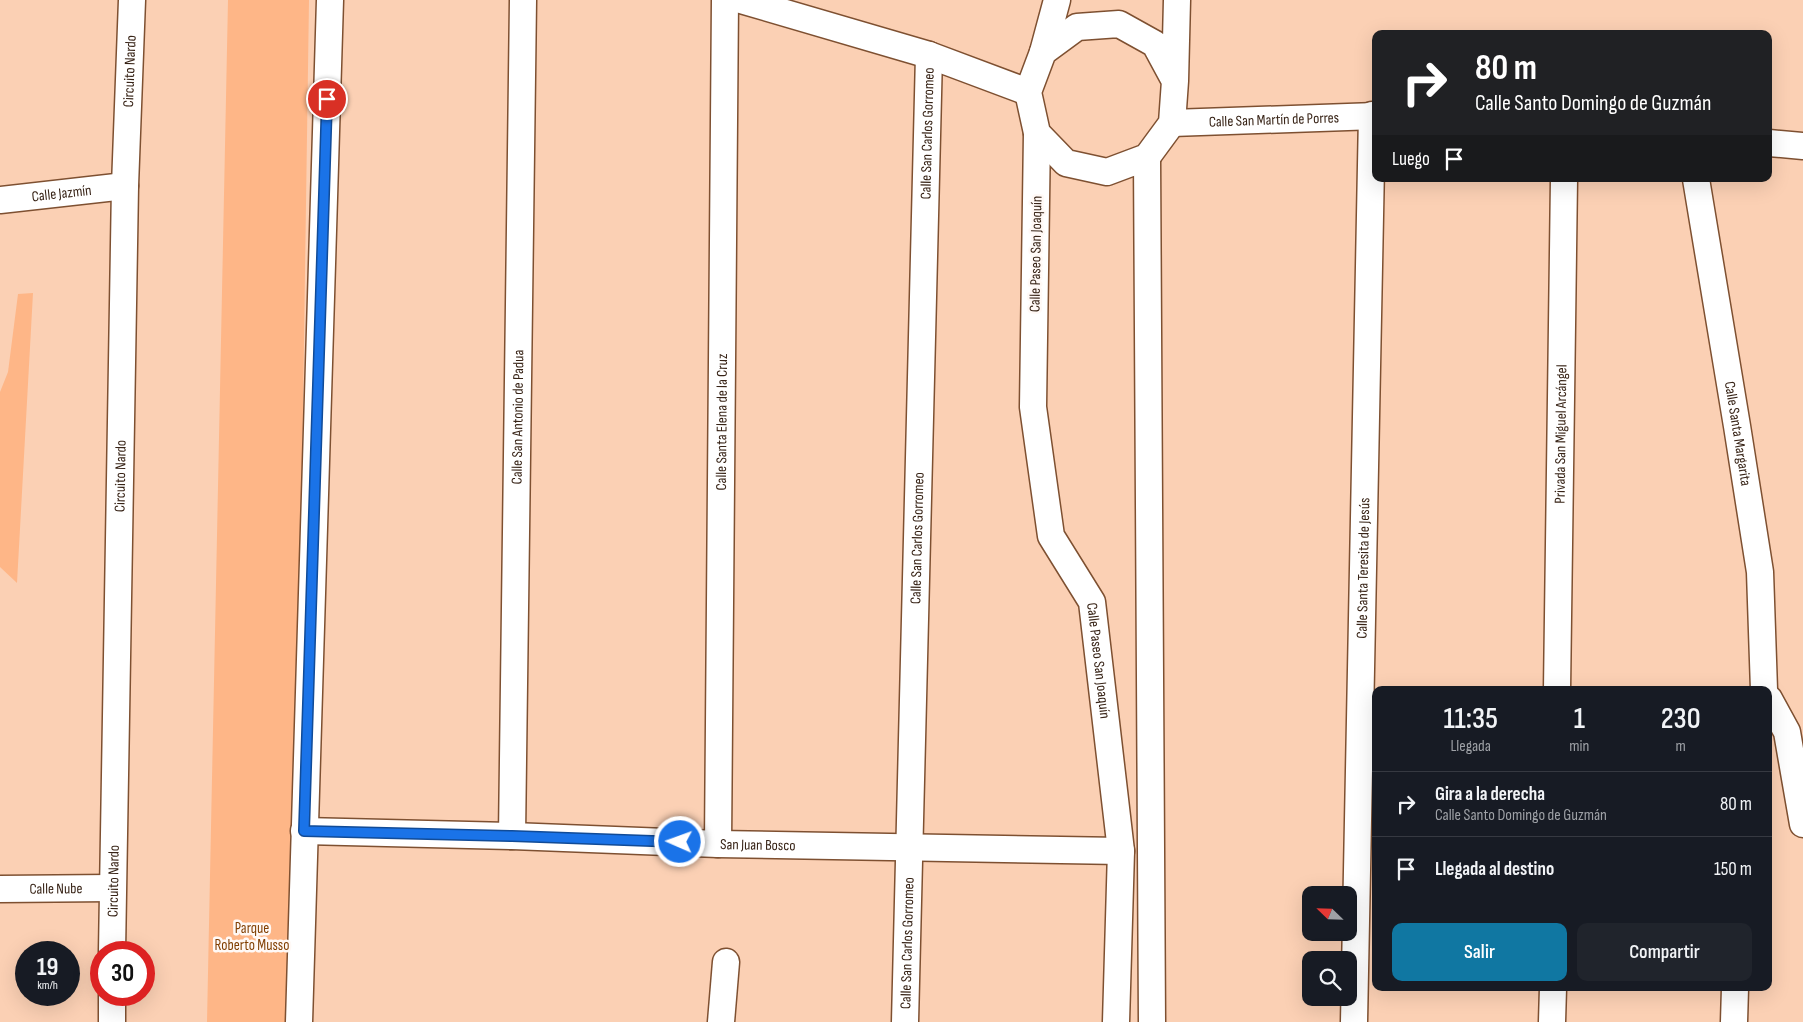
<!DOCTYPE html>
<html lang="es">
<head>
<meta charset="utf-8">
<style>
  :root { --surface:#171b24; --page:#20242c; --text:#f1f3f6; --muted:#9ea1a6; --line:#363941; --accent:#1077a2 }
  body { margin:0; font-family:"Sofia Sans Condensed",sans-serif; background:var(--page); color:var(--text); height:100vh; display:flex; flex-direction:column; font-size:19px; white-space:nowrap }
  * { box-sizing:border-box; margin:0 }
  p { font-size:16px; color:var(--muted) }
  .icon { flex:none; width:28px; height:28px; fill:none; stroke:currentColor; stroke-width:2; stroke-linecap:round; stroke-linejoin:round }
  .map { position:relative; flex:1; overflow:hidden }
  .drawer { position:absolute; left:1372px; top:686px; width:400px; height:305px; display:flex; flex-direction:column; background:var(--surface); border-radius:10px; box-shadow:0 5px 20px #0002 }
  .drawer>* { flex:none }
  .banner { position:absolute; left:1372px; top:30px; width:400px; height:152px; border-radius:10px; box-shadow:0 5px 20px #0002; background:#202124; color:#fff; overflow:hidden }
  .needle { width:32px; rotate:293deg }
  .buttons { position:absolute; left:1302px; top:886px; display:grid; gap:10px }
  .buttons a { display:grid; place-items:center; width:55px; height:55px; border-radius:10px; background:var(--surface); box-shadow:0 5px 20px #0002; font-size:25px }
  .speed { position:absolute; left:15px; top:941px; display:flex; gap:10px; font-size:25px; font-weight:700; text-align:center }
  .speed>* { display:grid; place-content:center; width:65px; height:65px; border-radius:50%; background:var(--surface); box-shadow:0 5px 20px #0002; line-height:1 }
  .speed small { font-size:12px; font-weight:400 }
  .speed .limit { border:8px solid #d22; background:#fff; color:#111 }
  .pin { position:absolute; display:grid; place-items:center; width:42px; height:42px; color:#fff; margin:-21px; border:2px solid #fff; border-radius:50%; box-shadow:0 1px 5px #0007 }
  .me { position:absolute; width:55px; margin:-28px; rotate:272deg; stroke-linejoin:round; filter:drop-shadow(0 0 4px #0008) }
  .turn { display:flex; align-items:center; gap:18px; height:105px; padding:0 20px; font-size:22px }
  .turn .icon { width:65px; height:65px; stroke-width:2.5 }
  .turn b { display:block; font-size:35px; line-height:42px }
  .then { display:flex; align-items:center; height:48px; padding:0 20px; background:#0003; gap:10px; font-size:19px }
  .eta { display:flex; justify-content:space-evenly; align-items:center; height:85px; text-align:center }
  .eta b { font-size:30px; font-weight:600; line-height:35px }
  .action { display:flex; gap:10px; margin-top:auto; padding:10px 20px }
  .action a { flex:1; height:58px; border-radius:10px; background:var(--accent); color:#fff; font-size:20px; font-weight:600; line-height:58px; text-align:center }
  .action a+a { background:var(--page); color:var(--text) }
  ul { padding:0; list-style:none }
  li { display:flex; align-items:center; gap:15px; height:65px; padding:0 20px; border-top:1px solid var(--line) }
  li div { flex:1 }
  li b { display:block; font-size:19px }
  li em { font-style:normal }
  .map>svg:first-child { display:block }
  .green { fill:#feb687 }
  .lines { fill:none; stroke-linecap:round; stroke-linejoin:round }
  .minor-casing { stroke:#7e5031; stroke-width:29 }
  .minor { stroke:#fff; stroke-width:26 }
  .route-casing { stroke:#114b97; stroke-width:12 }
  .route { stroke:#1a73e8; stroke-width:9 }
  .labels { text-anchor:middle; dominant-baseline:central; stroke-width:5; stroke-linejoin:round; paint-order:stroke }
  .street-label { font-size:15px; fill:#372316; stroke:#fff9f6 }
  .park-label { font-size:15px; fill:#813f02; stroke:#fff9f6 }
</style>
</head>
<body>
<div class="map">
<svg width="1803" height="1022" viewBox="0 0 1803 1022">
  <rect width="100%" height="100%" fill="#fbd0b4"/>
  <path class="green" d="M228 0H309L294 1022H207Z
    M33 293 17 583 0 567V392L8 372 18 294Z"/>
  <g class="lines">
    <g class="minor-casing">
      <g id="minor">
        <path d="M741 0 929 55 1028 92"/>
        <path d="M1043 52 1057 0"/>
        <path d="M1175 81 1155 44 1119 24 1077 27 1043 52 1028 92 1037 133 1066 163 1107 172 1147 157 1172 123 1175 81 1177 0"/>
        <path id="s1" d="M1172 123 1376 116"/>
        <path id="s2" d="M1037 133 1033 407 1051 536 1092 602 1121 851 1116 1022"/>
        <path d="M1769 143 1803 146"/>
        <path d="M1147 157 1152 1022"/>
        <path id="s3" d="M1696 179 1737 426 1760 572 1764 690"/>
        <path id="s4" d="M0 200 125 186"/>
        <path id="s5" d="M1557 690 1564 179"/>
        <path d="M1769 699 1787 732 1803 824"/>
        <path id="s6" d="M304 831 512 836 718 844 1121 851"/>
        <path id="s7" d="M512 836 523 0"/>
        <path id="s8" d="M718 844 725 0"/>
        <path id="s9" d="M0 889 112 888"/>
        <path id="s10" d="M112 952 125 186 132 0"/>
        <path d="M112 1022V995"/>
        <path d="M299 1022 330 0"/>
        <path d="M721 1022 726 962"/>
        <path id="s11" d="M905 1022 929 55"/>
        <path id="s12" d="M1354 1022 1372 115"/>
        <path d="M1552 1022 1553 988"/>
        <path d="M1734 1022 1735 988"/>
      </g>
    </g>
    <use href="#minor" class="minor"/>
  </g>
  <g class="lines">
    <g class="route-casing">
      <path id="route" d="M327 99 304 831 512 836 680 842"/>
    </g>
    <use href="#route" class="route"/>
  </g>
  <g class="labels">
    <g class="street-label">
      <text stroke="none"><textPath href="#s10" startOffset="881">Circuito Nardo</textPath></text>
      <text stroke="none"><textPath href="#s1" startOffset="102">Calle San Martín de Porres</textPath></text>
      <text stroke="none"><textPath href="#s11" startOffset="889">Calle San Carlos Gorromeo</textPath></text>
      <text stroke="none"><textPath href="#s4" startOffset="62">Calle Jazmín</textPath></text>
      <text transform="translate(1036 254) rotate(-89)">Calle Paseo San Joaquín</text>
      <text stroke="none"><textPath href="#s7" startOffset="419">Calle San Antonio de Padua</textPath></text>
      <text stroke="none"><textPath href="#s8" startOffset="422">Calle Santa Elena de la Cruz</textPath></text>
      <text stroke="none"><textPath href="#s3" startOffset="258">Calle Santa Margarita</textPath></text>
      <text stroke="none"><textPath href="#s5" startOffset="256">Privada San Miguel Arcángel</textPath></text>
      <text stroke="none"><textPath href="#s10" startOffset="476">Circuito Nardo</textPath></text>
      <text stroke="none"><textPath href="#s11" startOffset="484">Calle San Carlos Gorromeo</textPath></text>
      <text stroke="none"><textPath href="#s12" startOffset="454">Calle Santa Teresita de Jesús</textPath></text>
      <text stroke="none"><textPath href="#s2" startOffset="541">Calle Paseo San Joaquín</textPath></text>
      <text stroke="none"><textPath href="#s6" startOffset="454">San Juan Bosco</textPath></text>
      <text stroke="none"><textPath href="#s10" startOffset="71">Circuito Nardo</textPath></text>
      <text stroke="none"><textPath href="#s9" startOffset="56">Calle Nube</textPath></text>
      <text stroke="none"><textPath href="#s11" startOffset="79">Calle San Carlos Gorromeo</textPath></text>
    </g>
    <g class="park-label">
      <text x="252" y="928">Parque<tspan x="252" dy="17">Roberto Musso</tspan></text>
    </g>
  </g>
</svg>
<div class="buttons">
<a><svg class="needle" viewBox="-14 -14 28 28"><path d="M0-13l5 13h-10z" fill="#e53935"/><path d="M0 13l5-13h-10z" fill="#9ea1a6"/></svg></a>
<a><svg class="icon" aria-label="search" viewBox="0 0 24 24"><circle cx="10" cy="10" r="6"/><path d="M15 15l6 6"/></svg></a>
</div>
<div class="speed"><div>19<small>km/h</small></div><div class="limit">30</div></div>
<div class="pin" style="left:327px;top:99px;background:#d93025"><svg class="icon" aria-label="arrive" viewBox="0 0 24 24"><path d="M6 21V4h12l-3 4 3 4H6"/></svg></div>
<svg class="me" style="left:680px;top:842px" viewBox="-20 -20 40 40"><circle r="17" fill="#1a73e8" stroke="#fff" stroke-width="3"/><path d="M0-11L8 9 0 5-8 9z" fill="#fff"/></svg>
<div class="banner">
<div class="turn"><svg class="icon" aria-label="right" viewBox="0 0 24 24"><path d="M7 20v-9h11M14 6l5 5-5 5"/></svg><div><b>80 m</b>Calle Santo Domingo de Guzmán</div></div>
<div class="then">Luego<svg class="icon" aria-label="arrive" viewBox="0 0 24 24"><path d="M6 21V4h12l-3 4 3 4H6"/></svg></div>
</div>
<section class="drawer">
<div class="eta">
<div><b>11:35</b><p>Llegada</p></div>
<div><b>1</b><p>min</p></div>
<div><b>230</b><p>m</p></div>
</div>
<ul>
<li><svg class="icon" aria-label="right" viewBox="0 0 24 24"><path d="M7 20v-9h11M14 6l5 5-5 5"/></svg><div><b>Gira a la derecha</b><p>Calle Santo Domingo de Guzmán</p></div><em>80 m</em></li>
<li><svg class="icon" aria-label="arrive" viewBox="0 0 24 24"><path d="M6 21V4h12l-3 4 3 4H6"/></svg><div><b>Llegada al destino</b></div><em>150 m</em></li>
</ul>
<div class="action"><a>Salir</a><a>Compartir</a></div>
</section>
</div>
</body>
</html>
